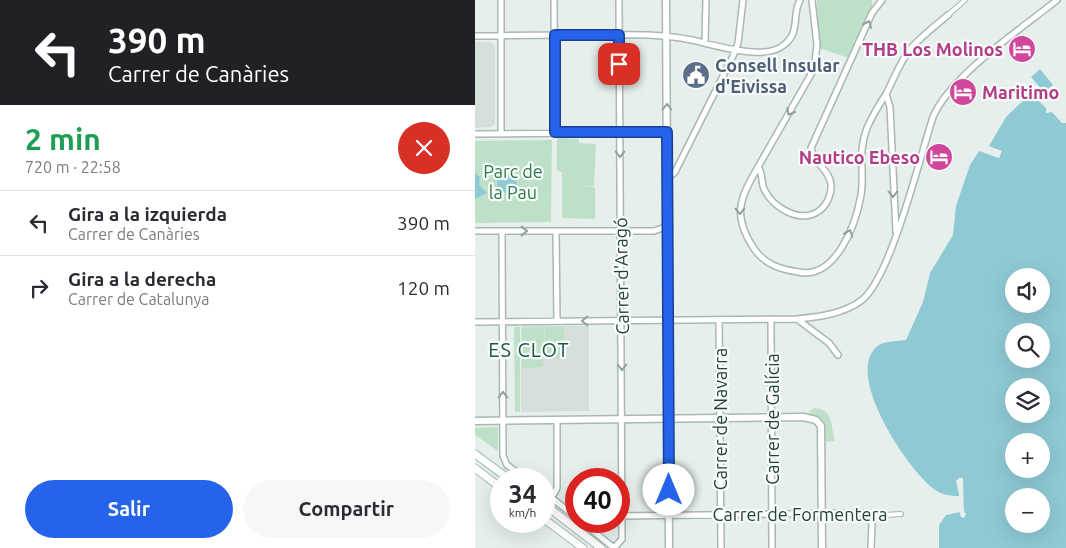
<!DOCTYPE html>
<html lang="es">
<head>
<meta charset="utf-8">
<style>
  :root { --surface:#fff; --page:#f7f7f7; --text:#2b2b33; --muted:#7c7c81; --line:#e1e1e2; --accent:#2563eb }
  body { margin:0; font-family:Ubuntu,sans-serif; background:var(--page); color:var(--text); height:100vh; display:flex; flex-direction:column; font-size:19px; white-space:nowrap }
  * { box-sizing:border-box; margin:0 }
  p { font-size:16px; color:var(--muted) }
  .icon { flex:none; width:28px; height:28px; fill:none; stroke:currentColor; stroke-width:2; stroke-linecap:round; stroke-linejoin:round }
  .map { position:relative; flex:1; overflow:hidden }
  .drawer { display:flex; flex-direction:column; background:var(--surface); width:475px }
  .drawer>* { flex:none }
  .banner { background:#202124; color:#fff; overflow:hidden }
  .controls { position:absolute; left:530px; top:268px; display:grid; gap:10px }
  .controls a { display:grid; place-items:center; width:45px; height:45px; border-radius:50%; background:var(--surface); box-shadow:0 5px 20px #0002; font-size:25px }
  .speed { position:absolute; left:15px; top:468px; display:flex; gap:10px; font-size:25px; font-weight:700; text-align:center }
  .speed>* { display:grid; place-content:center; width:65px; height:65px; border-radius:50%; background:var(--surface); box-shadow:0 5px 20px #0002; line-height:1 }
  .speed small { font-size:12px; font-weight:400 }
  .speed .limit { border:8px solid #d22; background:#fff; color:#111 }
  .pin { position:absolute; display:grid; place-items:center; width:42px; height:42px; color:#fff; margin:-21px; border-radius:10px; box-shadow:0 2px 8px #0006 }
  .me { position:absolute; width:55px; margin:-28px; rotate:0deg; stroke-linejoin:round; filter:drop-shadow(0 0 4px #0008) }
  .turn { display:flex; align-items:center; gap:18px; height:105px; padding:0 25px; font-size:22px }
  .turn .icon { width:65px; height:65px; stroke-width:2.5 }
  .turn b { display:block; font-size:35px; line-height:42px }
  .round { display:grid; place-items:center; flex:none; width:52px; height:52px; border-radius:26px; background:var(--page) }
  .overview { display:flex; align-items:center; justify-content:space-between; height:85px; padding:0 25px }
  h1 { font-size:30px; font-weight:700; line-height:38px; color:#1e9e55 }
  .button { display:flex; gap:10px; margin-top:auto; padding:10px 25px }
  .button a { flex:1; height:58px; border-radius:30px; background:var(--accent); color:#fff; font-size:20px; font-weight:700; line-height:58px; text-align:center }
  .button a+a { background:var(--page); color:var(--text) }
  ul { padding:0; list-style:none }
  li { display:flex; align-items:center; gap:15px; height:65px; padding:0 25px; border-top:1px solid var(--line) }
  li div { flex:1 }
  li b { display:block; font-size:19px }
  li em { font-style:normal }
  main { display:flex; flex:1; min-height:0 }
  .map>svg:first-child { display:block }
  .built { fill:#d4dfda }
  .green { fill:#bfe0c8 }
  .water { fill:#8ec9d4; fill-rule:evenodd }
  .pier { fill:#e6efeb }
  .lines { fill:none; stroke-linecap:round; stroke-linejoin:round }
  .pedestrian-casing { stroke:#a8b8b2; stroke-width:6 }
  .minor-casing { stroke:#a8b8b2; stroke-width:8 }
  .tertiary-casing { stroke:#a8b8b2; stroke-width:9 }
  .secondary-casing { stroke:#a4bbb3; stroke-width:9 }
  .pedestrian { stroke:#fff; stroke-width:4 }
  .minor { stroke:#fff; stroke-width:5 }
  .tertiary { stroke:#fff; stroke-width:6 }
  .secondary { stroke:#fff; stroke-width:7 }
  .oneway { stroke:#92a09c }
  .route-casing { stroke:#184099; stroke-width:12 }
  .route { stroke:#2563eb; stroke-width:9 }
  .labels { text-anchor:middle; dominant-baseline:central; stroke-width:4.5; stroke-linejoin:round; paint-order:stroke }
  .hotel-label { font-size:18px; font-weight:bold; fill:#b23c85; stroke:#f7fbf9; text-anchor:end }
  .service-label { font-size:18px; font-weight:bold; fill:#4e5e75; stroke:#f7fbf9; text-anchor:start }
  .park-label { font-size:18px; fill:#2d7a4b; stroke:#f7fbf9 }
  .street-label { font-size:18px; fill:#24423a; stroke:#f7fbf9 }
  .quarter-label { font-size:20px; letter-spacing:1px; fill:#1f5548; stroke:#f7fbf9 }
</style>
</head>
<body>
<main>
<section class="drawer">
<div class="banner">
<div class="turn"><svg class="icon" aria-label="left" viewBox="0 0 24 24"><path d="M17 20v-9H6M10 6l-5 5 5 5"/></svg><div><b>390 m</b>Carrer de Canàries</div></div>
</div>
<div class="overview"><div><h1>2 min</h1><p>720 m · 22:58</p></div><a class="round" style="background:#d93025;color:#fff"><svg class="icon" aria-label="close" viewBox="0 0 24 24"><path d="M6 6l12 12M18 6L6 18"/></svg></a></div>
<ul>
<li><svg class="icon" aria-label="left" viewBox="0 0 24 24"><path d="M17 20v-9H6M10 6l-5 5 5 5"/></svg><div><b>Gira a la izquierda</b><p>Carrer de Canàries</p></div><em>390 m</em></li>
<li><svg class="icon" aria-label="right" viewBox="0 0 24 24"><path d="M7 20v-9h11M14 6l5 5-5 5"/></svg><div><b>Gira a la derecha</b><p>Carrer de Catalunya</p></div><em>120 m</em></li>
</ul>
<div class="button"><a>Salir</a><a>Compartir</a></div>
</section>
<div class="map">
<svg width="591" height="548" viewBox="0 0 591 548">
  <rect width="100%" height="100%" fill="#e6efeb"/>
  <path class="built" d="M0 42H15L20 46V124L16 127 0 128Z
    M46 326H114V411L46 412Z"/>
  <path class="green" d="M342 0H397V10L374 58 344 48Z
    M82 138 104 139V143L121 144 119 186 109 187H120V219L87 218V172L82 171Z
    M77 140 76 222 0 223V141Z
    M39 327H45V412H40Z
    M69 327 68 367 47 368V328Z
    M70 327H89V358H70Z
    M339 408C360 409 355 427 360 441L348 442 347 426 334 415V412Z
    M23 427V451L0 435V428Z"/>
  <path class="water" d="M565 69 578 85 569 92 556 77Z
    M556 93 571 108V113L577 112 587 123H591V548H464V525L471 515 485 512 489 518 488 478H484V496C476 496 466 495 459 489 433 470 366 371 404 345 410 341 423 341 431 340L448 302 455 273 478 235 481 206 495 165 504 151 524 158 526 151 514 146 531 117ZM539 276H566V304H539ZM539 331H566V359H539ZM539 386H566V414H539ZM539 441H566V469H539ZM539 496H566V524H539Z
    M22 183a10 10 0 1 1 20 0a10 10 0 1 1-20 0Z
    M0 173 5 177 4 185 12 193 0 199Z"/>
  <path class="pier" d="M512 146 527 151 524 158 502 149 505 148 523 155 524 152Z
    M484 478H488L487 508 491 514 489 518 486 517 484 510H486L485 499 481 481Z"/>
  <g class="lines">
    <g class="pedestrian-casing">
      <path id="pedestrian" d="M473 15 490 0
        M393 516 426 514"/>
    </g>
    <g class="minor-casing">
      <path id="minor" d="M79 0 80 132
        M337 0 342 45 339 69 283 167C288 173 286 182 289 189 298 208 325 224 344 211 352 205 357 194 356 184 354 169 338 163 336 148L397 13 407 0
        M0 36C39 35 79 35 118 35 152 35 184 33 217 40 239 45 286 60 306 47 327 34 316 16 325 0
        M230 43 231 0
        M411 94 415 107 421 232
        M0 134 192 132
        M26 134V0
        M283 167C264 199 257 217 280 250 291 265 305 269 323 272 361 280 381 224 386 195 390 170 382 154 392 128 397 116 404 105 411 94 419 79 425 61 436 48 447 36 461 25 473 15
        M193 178 200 172 259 54 263 43 268 0
        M0 231H179L193 226
        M27 231 28 456 32 465 51 479
        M81 231 82 321
        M296 319 297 548
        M322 319 354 343 363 355
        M244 320 246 548
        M0 322 322 319C343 317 369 314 387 300 416 277 445 157 458 117 476 75 545 30 582 0
        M69 492 101 517
        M74 496 79 494 82 488V420
        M144 516 387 513 393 516 397 523 396 548
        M106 521 139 548
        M139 548 147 539 144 0"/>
    </g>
    <g class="tertiary-casing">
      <path id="tertiary" d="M191 0 194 548
        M0 421 328 417 341 420 346 426 347 548"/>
    </g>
    <g class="secondary-casing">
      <path id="secondary" d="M0 454 34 479
        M0 468 26 488
        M69 504 126 548
        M69 519 108 548"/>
    </g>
    <use href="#pedestrian" class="pedestrian"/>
    <use href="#minor" class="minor"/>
    <use href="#tertiary" class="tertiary"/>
    <use href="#secondary" class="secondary"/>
  </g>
  <defs><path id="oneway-chevron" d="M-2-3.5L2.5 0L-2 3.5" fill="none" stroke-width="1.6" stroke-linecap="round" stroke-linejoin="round" transform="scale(1.25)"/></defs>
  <g class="oneway">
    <use href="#oneway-chevron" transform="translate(393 24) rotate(-66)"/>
    <use href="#oneway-chevron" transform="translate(192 107) rotate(-90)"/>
    <use href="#oneway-chevron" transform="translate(315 112) rotate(120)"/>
    <use href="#oneway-chevron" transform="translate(145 154) rotate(90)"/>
    <use href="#oneway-chevron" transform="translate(418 194) rotate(89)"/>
    <use href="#oneway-chevron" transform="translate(265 211) rotate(88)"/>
    <use href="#oneway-chevron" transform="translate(49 231)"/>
    <use href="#oneway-chevron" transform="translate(374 233) rotate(-70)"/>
    <use href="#oneway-chevron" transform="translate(110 321) rotate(179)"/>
    <use href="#oneway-chevron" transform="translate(147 367) rotate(90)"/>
    <use href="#oneway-chevron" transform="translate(28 395) rotate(-90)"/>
  </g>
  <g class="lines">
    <g class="route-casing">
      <path id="route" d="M144 64V35H80V132H192L194 490"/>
    </g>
    <use href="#route" class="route"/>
  </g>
  <defs>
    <g id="hotel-disc" transform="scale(1.4375)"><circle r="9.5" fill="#d1479c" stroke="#f7fbf9"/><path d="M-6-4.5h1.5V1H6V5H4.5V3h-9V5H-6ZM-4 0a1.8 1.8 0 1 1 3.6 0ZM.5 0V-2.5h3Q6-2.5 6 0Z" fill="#fff"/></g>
    <g id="civic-disc" transform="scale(1.4375)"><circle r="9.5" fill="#5c6f8a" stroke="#f7fbf9"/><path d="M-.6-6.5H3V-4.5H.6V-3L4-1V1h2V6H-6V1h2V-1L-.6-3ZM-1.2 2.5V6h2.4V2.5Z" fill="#fff"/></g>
  </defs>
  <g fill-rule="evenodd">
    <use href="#hotel-disc" x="547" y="49"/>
    <use href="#civic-disc" x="221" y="75"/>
    <use href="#hotel-disc" x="488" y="92"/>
    <use href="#hotel-disc" x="464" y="157"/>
  </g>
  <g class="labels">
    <g class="hotel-label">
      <text x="528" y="49">THB Los Molinos</text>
      <text x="507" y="92" text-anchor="start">Maritimo</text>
      <text x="445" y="157">Nautico Ebeso</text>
    </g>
    <g class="service-label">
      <text x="240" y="65">Consell Insular<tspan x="240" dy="21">d'Eivissa</tspan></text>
    </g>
    <g class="park-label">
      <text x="38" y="171">Parc de<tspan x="38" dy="21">la Pau</tspan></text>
    </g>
    <g class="street-label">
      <text transform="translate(146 276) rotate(-91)">Carrer d'Aragó</text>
      <text transform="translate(245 419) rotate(-90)">Carrer de Navarra</text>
      <text transform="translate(297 419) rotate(-90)">Carrer de Galícia</text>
      <text x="325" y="514">Carrer de Formentera</text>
    </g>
    <g class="quarter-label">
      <text x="54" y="349">ES CLOT</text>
    </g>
  </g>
</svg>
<div class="controls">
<a><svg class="icon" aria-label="sound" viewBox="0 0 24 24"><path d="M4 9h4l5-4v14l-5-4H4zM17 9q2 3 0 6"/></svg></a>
<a><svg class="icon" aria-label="search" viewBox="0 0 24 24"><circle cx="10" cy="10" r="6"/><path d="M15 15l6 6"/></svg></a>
<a><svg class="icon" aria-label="layers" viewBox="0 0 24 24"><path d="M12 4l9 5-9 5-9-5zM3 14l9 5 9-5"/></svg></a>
<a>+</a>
<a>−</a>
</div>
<div class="speed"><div>34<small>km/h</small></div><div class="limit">40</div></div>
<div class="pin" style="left:144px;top:64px;background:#d93025"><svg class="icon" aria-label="arrive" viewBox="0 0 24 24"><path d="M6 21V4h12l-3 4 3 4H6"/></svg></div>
<svg class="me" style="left:194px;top:490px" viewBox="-20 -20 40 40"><circle r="19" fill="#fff"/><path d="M0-13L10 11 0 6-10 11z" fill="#2563eb"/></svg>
</div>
</main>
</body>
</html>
